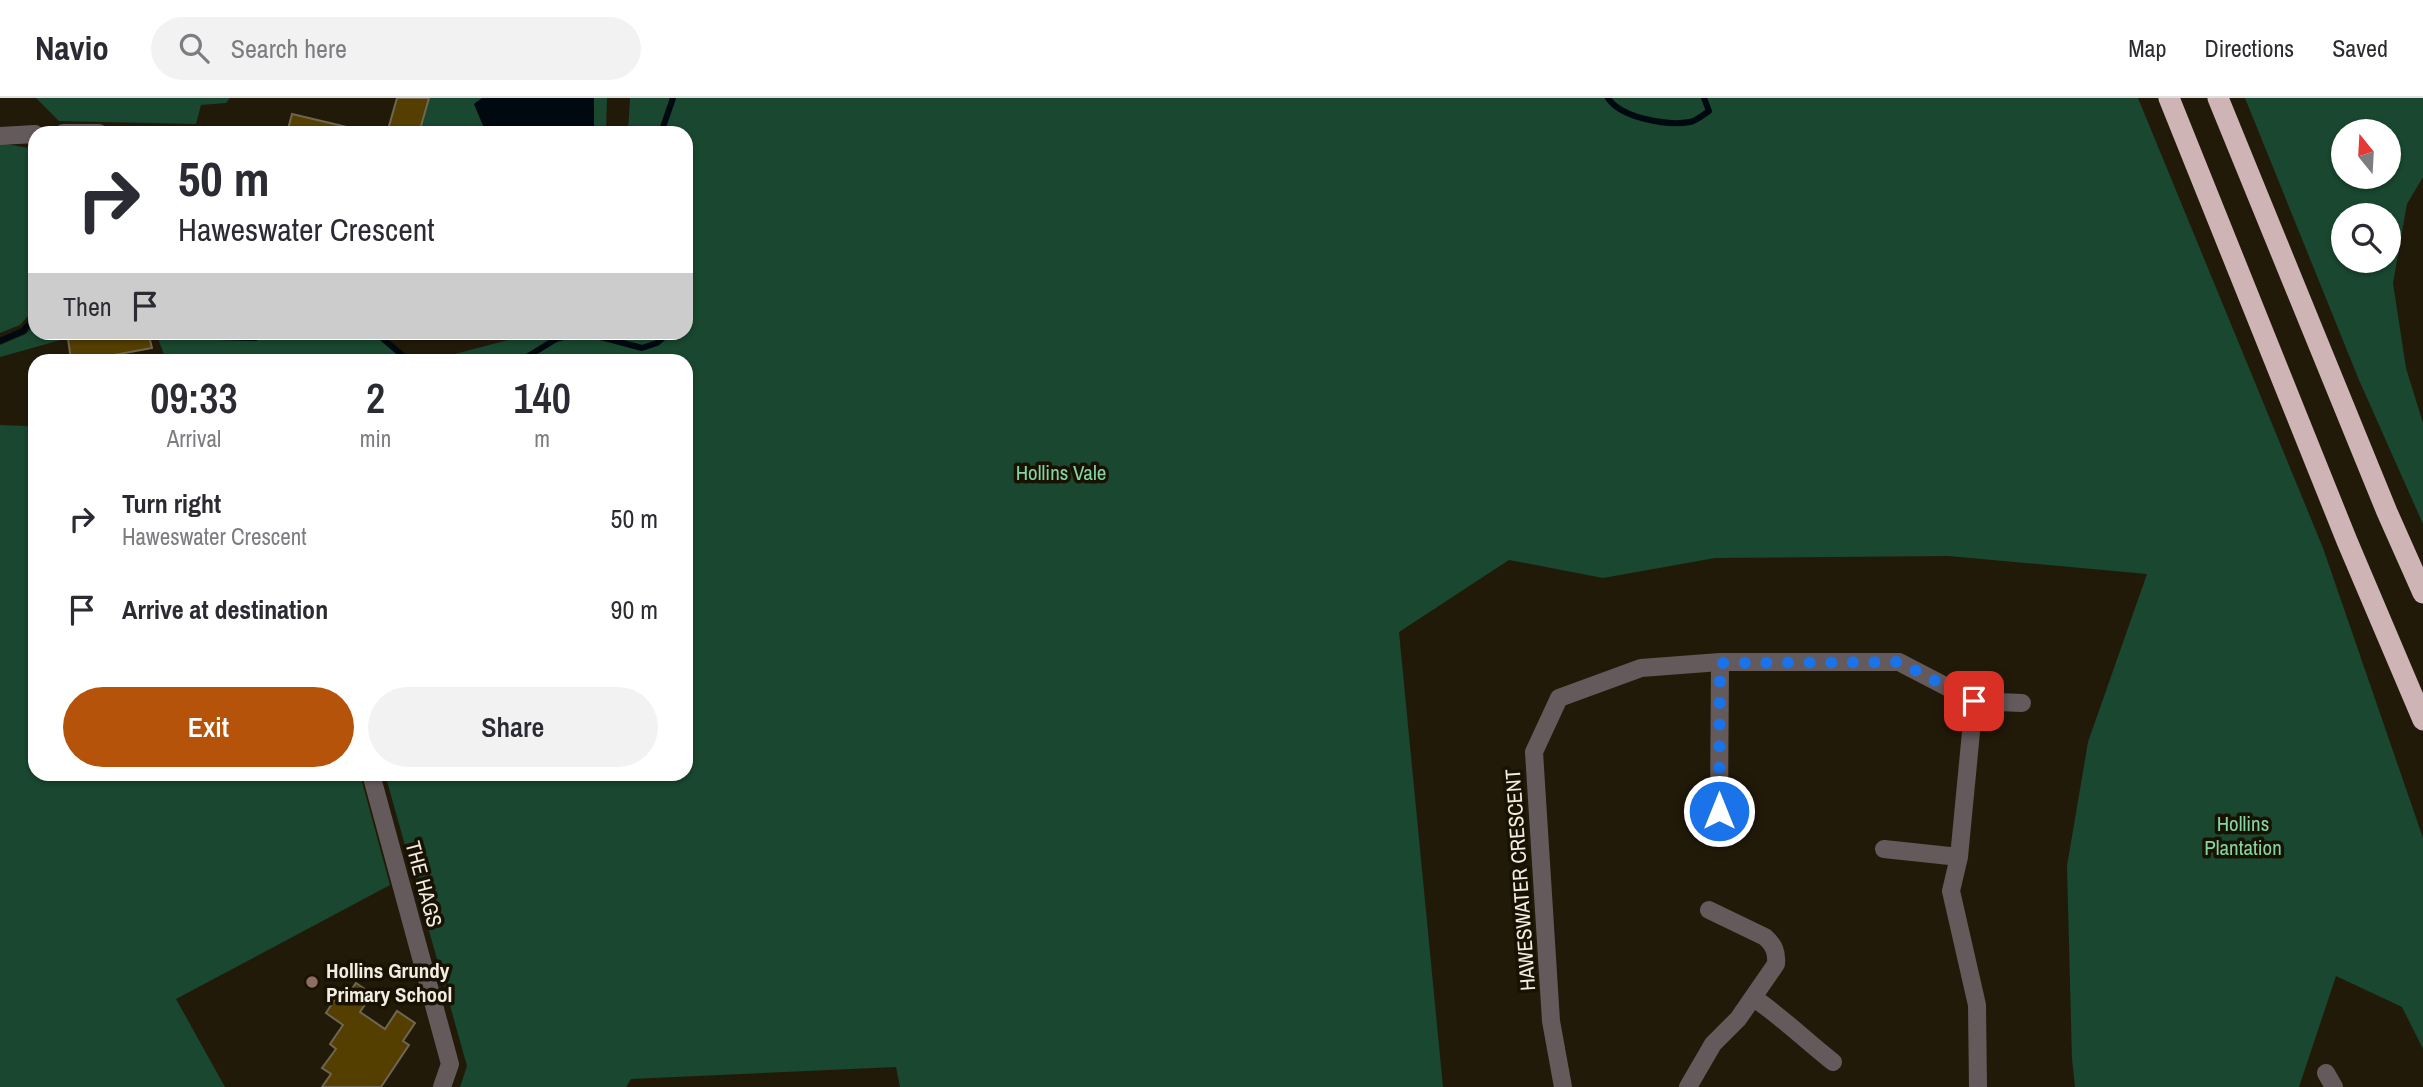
<!DOCTYPE html>
<html lang="en">
<head>
<meta charset="utf-8">
<style>
  :root { --surface:#fff; --page:#f2f2f3; --text:#2b2b33; --muted:#7c7c81; --line:#e1e1e2; --accent:#b45309 }
  body { margin:0; font-family:"Archivo Narrow",sans-serif; background:var(--page); color:var(--text); height:100vh; display:flex; flex-direction:column; font-size:26px; white-space:nowrap }
  * { box-sizing:border-box; margin:0 }
  p { font-size:23px; color:var(--muted) }
  .icon { flex:none; width:38px; height:38px; fill:none; stroke:currentColor; stroke-width:2; stroke-linecap:round; stroke-linejoin:round }
  .map { position:relative; flex:1; overflow:hidden }
  .details { position:absolute; left:28px; top:256px; width:665px; height:427px; display:flex; flex-direction:column; background:var(--surface); border-radius:21px; box-shadow:0 2px 5px #0004 }
  .details>* { flex:none }
  .guide { position:absolute; left:28px; top:28px; width:665px; height:214px; border-radius:21px; box-shadow:0 2px 5px #0004; background:#fff; color:var(--text); overflow:hidden }
  .needle { width:46px; rotate:342deg }
  .fabs { position:absolute; left:2331px; top:21px; display:grid; gap:14px }
  .fabs a { display:grid; place-items:center; width:70px; height:70px; border-radius:50%; background:var(--surface); box-shadow:0 2px 5px #0004; font-size:35px }
  .pin { position:absolute; display:grid; place-items:center; width:60px; height:60px; color:#fff; margin:-30px; border-radius:14px; box-shadow:0 4px 10px #0006 }
  .me { position:absolute; width:77px; margin:-38px; rotate:0deg; stroke-linejoin:round; filter:drop-shadow(0 0 5px #0008) }
  .turn { display:flex; align-items:center; gap:24px; height:147px; padding:0 35px; font-size:32px }
  .turn .icon { width:91px; height:91px; stroke-width:2.5 }
  .turn b { display:block; font-size:49px; line-height:60px }
  .then { display:flex; align-items:center; height:66px; padding:0 35px; background:#0003; gap:14px; font-size:26px }
  .eta { display:flex; justify-content:space-evenly; align-items:center; height:119px; text-align:center }
  .eta b { font-size:42px; font-weight:600; line-height:49px }
  .button { display:flex; gap:14px; margin-top:auto; padding:14px 35px }
  .button a { flex:1; height:80px; border-radius:42px; background:var(--accent); color:#fff; font-size:28px; font-weight:600; line-height:80px; text-align:center }
  .button a+a { background:var(--page); color:var(--text) }
  ul { padding:0; list-style:none }
  li { display:flex; align-items:center; gap:21px; height:91px; padding:0 35px }
  li div { flex:1 }
  li b { display:block; font-size:26px }
  li em { font-style:normal }
  header { display:flex; align-items:center; gap:42px; box-sizing:border-box; height:98px; padding:0 35px; background:var(--surface); border-bottom:2px solid var(--line) }
  header strong { font-size:33px }
  nav { display:flex; gap:38px; margin-inline-start:auto; font-size:24px }
  .search { width:490px; height:63px; background:var(--page); display:flex; align-items:center; gap:18px; box-sizing:border-box; padding:0 24px; border-radius:38px; color:var(--muted); font-size:26px }
  .map>svg:first-child { display:block }
  .green { fill:#19472f; fill-rule:evenodd }
  .water { fill:#000910 }
  .lines { fill:none; stroke-linecap:round; stroke-linejoin:round }
  .stream { stroke:#000910; stroke-width:6 }
  .building { fill:#553f00; stroke:#6f6652; stroke-width:2 }
  .minor { stroke:#655a5b; stroke-width:18 }
  .highway { stroke:#cfb4b6; stroke-width:21 }
  .route { stroke:#1a73e8; stroke-width:12; stroke-dasharray:0 21.6 }
  .education-dot { fill:#8d6e63; stroke:#191102; stroke-width:2.5 }
  .labels { text-anchor:middle; dominant-baseline:central; stroke-width:7; stroke-linejoin:round; paint-order:stroke }
  .park-label { font-size:21px; fill:#81d6a6; stroke:#191102 }
  .street-label { font-size:21px; fill:#f2ede2; stroke:#191102 }
  .poi-label { font-size:21px; font-weight:bold; fill:#f2ede2; stroke:#191102; text-anchor:start }
</style>
</head>
<body>
<header>
<strong>Navio</strong>
<div class="search"><svg class="icon" aria-label="search" viewBox="0 0 24 24"><circle cx="10" cy="10" r="6"/><path d="M15 15l6 6"/></svg>Search here</div>
<nav><a>Map</a><a>Directions</a><a>Saved</a></nav>
</header>
<div class="map">
<svg width="2423" height="989" viewBox="0 0 2423 989">
  <rect width="100%" height="100%" fill="#221a09"/>
  <path class="green" d="M36 0H230L226 5 201 7 196 26 59 23Z
    M428 0H607L606 35H420Z
    M630 0H2138L2323 450 2423 740V951L2402 909 2336 878 2299 989H2075L2072 961 2067 768 2088 644 2147 476 1948 458 1715 460 1603 480 1509 462 1399 534 1443 989H900L896 969 631 981 626 989H460L467 968 385 676H686V262H166L156 235H372L406 258 432 262 535 235 686 234V35H628Z
    M2245 0H2423V79L2407 106 2393 185 2406 270 2423 325V426L2359 282ZM2343 33H2389V79H2343ZM2343 117H2389V163H2343Z
    M6 46 35 51V210L20 227 0 235V47Z
    M35 226V234L66 235 68 240 0 259V247L26 236Z
    M0 327 26 328 35 331V676H360L390 787 176 901 225 989H0Z"/>
  <path class="water" d="M482 0H594V35H486L474 6Z
    M176 235H257V243L177 241Z"/>
  <g class="lines">
    <path class="stream" d="M1608 0C1621 20 1667 28 1690 24 1696 23 1703 17 1709 13L1704 0
      M661 35 673 0
      M686 179V181
      M375 234 408 262
      M582 234 642 250 657 245 665 238 666 234
      M0 243 23 233 35 219
      M522 262 556 241 581 234"/>
  </g>
  <path class="building" d="M397 0H429L419 35H387Z
    M292 16 347 29 346 35H287Z
    M67 234H148L152 250 87 262H71Z
    M356 885 372 896 360 914 385 931 397 913 415 925 403 943 409 947 381 989H322L331 976 322 970 336 951 330 946 343 927 326 915 337 898 344 903Z"/>
  <g class="lines">
    <path class="minor" d="M63 35H99
      M0 38 35 36
      M1974 603 1959 759 1951 793 1977 907 1978 989
      M371 676 450 966 442 989
      M1719 714 1720 564
      M1884 751 1959 759
      M1754 900C1783 920 1805 942 1833 964
      M2326 975 2334 989
      M1563 989 1551 923 1534 654 1559 600 1641 570 1720 564H1899L1974 603 2022 605
      M1688 989 1713 946 1738 921 1776 866C1777 854 1774 847 1765 839L1709 812"/>
    <path class="highway" d="M2169 0 2347 443 2423 622
      M2218 0 2387 414 2423 495"/>
  </g>
  <g class="lines">
    <path class="route" d="M1719 713 1720 565 1899 564 1974 603"/>
  </g>
  <circle class="education-dot" cx="312" cy="884" r="7"/>
  <g class="labels">
    <g class="park-label">
      <text x="1061" y="374">Hollins Vale</text>
      <text x="2243" y="725">Hollins<tspan x="2243" dy="24">Plantation</tspan></text>
    </g>
    <g class="street-label">
      <text transform="translate(1520 782) rotate(-94)">HAWESWATER CRESCENT</text>
      <text transform="translate(424 786) rotate(75)">THE HAGS</text>
    </g>
    <g class="poi-label">
      <text x="326" y="872">Hollins Grundy<tspan x="326" dy="24">Primary School</tspan></text>
    </g>
  </g>
</svg>
<div class="fabs">
<a><svg class="needle" viewBox="-14 -14 28 28"><path d="M0-13l5 13h-10z" fill="#e53935"/><path d="M0 13l5-13h-10z" fill="#7c7c81"/></svg></a>
<a><svg class="icon" aria-label="search" viewBox="0 0 24 24"><circle cx="10" cy="10" r="6"/><path d="M15 15l6 6"/></svg></a>
</div>
<div class="pin" style="left:1974px;top:603px;background:#d93025"><svg class="icon" aria-label="arrive" viewBox="0 0 24 24"><path d="M6 21V4h12l-3 4 3 4H6"/></svg></div>
<svg class="me" style="left:1719px;top:713px" viewBox="-20 -20 40 40"><circle r="17" fill="#1a73e8" stroke="#fff" stroke-width="3"/><path d="M0-11L8 9 0 5-8 9z" fill="#fff"/></svg>
<div class="guide">
<div class="turn"><svg class="icon" aria-label="right" viewBox="0 0 24 24"><path d="M7 20v-9h11M14 6l5 5-5 5"/></svg><div><b>50 m</b>Haweswater Crescent</div></div>
<div class="then">Then<svg class="icon" aria-label="arrive" viewBox="0 0 24 24"><path d="M6 21V4h12l-3 4 3 4H6"/></svg></div>
</div>
<section class="details">
<div class="eta">
<div><b>09:33</b><p>Arrival</p></div>
<div><b>2</b><p>min</p></div>
<div><b>140</b><p>m</p></div>
</div>
<ul>
<li><svg class="icon" aria-label="right" viewBox="0 0 24 24"><path d="M7 20v-9h11M14 6l5 5-5 5"/></svg><div><b>Turn right</b><p>Haweswater Crescent</p></div><em>50 m</em></li>
<li><svg class="icon" aria-label="arrive" viewBox="0 0 24 24"><path d="M6 21V4h12l-3 4 3 4H6"/></svg><div><b>Arrive at destination</b></div><em>90 m</em></li>
</ul>
<div class="button"><a>Exit</a><a>Share</a></div>
</section>
</div>
</body>
</html>
